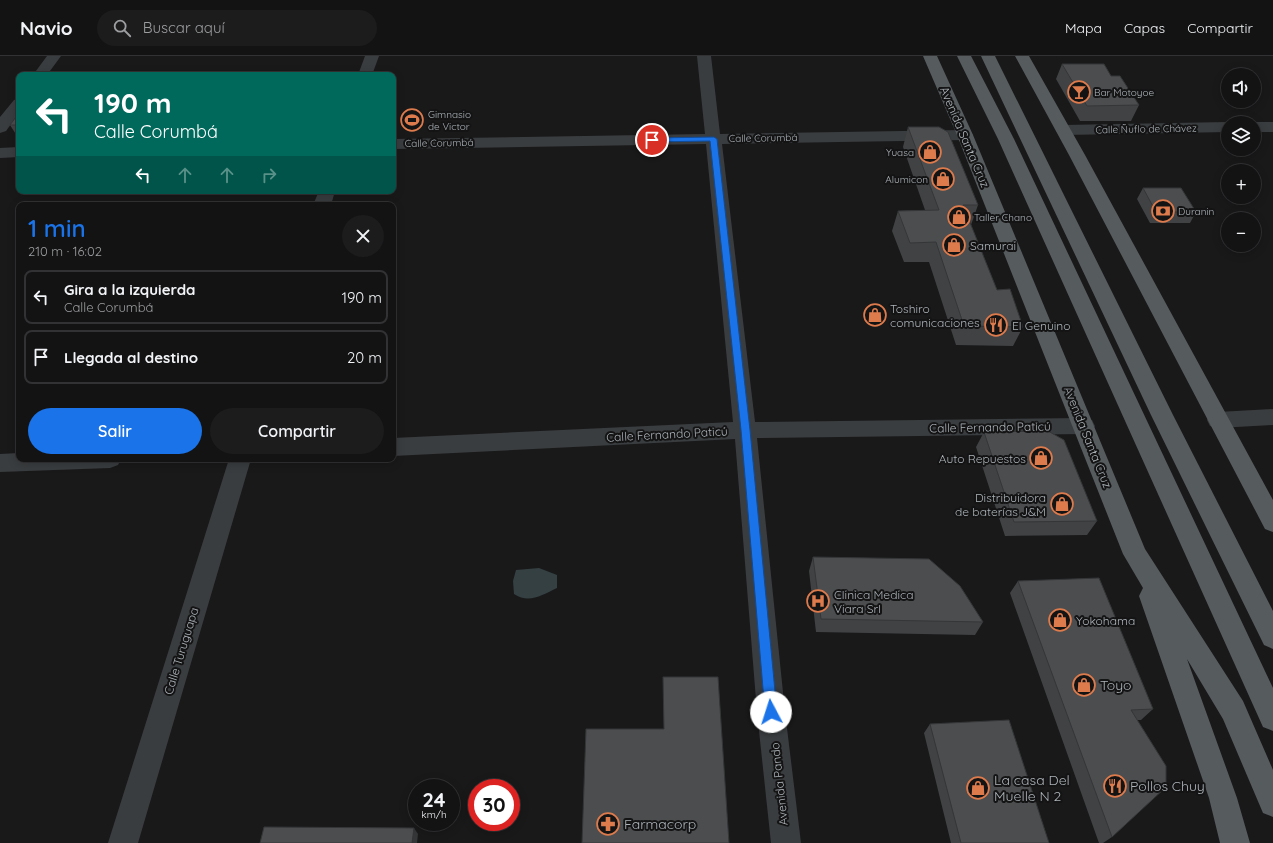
<!DOCTYPE html>
<html lang="es">
<head>
<meta charset="utf-8">
<style>
  :root { --surface:#131314; --page:#1c1c1d; --text:#f1f3f6; --muted:#9d9ea0; --line:#323234; --accent:#1a73e8 }
  body { margin:0; font-family:Quicksand,sans-serif; background:var(--page); color:var(--text); height:100vh; display:flex; flex-direction:column; font-size:15px; white-space:nowrap }
  * { box-sizing:border-box; margin:0 }
  p { font-size:13px; color:var(--muted) }
  .icon { flex:none; width:22px; height:22px; fill:none; stroke:currentColor; stroke-width:2; stroke-linecap:round; stroke-linejoin:round }
  .map { position:relative; flex:1; overflow:hidden }
  .side { position:absolute; left:16px; top:146px; width:380px; height:260px; display:flex; flex-direction:column; background:var(--surface); border-radius:8px; box-shadow:0 2px 10px #0003,0 0 0 1px var(--line) }
  .side>* { flex:none }
  .guide { position:absolute; left:16px; top:16px; width:380px; height:122px; border-radius:8px; box-shadow:0 2px 10px #0003,0 0 0 1px var(--line); background:#00695c; color:#fff; overflow:hidden }
  .fabs { position:absolute; left:1221px; top:12px; display:grid; gap:8px }
  .fabs a { display:grid; place-items:center; width:40px; height:40px; border-radius:50%; background:var(--surface); box-shadow:0 2px 10px #0003,0 0 0 1px var(--line); font-size:20px }
  .speed { position:absolute; left:408px; top:723px; display:flex; gap:8px; font-size:20px; font-weight:700; text-align:center }
  .speed>* { display:grid; place-content:center; width:52px; height:52px; border-radius:50%; background:var(--surface); box-shadow:0 2px 10px #0003,0 0 0 1px var(--line); line-height:1 }
  .speed small { font-size:10px; font-weight:400 }
  .speed .limit { border:6px solid #d22; background:#fff; color:#111 }
  .pin { position:absolute; display:grid; place-items:center; width:34px; height:34px; color:#fff; margin:-17px; border:2px solid #fff; border-radius:50%; box-shadow:0 1px 4px #0007 }
  .me { position:absolute; width:44px; margin:-22px; rotate:355deg; stroke-linejoin:round; filter:drop-shadow(0 0 3px #0008) }
  .turn { display:flex; align-items:center; gap:14px; height:84px; padding:0 12px; font-size:18px }
  .turn .icon { width:52px; height:52px; stroke-width:2.5 }
  .turn b { display:block; font-size:28px; line-height:34px }
  .lanes { display:flex; align-items:center; height:38px; padding:0 12px; background:#0003; justify-content:center; gap:20px; direction:ltr }
  .lanes .off { opacity:.35 }
  .round { display:grid; place-items:center; flex:none; width:42px; height:42px; border-radius:21px; background:var(--page) }
  .summary { display:flex; align-items:center; justify-content:space-between; height:68px; padding:0 12px }
  h1 { font-size:24px; font-weight:600; line-height:30px; color:var(--accent) }
  .cta { display:flex; gap:8px; margin-top:auto; padding:8px 12px }
  .cta a { flex:1; height:46px; border-radius:24px; background:var(--accent); color:#fff; font-size:16px; font-weight:600; line-height:46px; text-align:center }
  .cta a+a { background:var(--page); color:var(--text) }
  ul { padding:0; list-style:none }
  li { display:flex; align-items:center; gap:12px; height:54px; margin:0 8px 6px; padding:0 4px; border:2px solid var(--line); border-radius:8px }
  li div { flex:1 }
  li b { display:block; font-size:15px }
  li em { font-style:normal }
  header { display:flex; align-items:center; gap:24px; box-sizing:border-box; height:56px; padding:0 20px; background:var(--surface); border-bottom:1px solid var(--line) }
  header strong { font-size:19px }
  nav { display:flex; gap:22px; margin-inline-start:auto; font-size:14px }
  .search { width:280px; height:36px; background:var(--page); display:flex; align-items:center; gap:10px; box-sizing:border-box; padding:0 14px; border-radius:22px; color:var(--muted); font-size:15px }
  .map>svg:first-child { display:block }
  .water { fill:#344042 }
  .lines { fill:none; stroke-linecap:round; stroke-linejoin:round }
  .minor { fill:#3a3d3f; fill-rule:evenodd }
  .primary { fill:#565b5e; fill-rule:evenodd }
  .wall { fill:#404244 }
  .shaded-wall { fill:#343637 }
  .building { fill:#4b4d4f; stroke:#343637 }
  .route { fill:#1a73e8; stroke:#114b97 }
  .labels { text-anchor:middle; dominant-baseline:central; stroke-width:4; stroke-linejoin:round; paint-order:stroke }
  .far-poi-label { font-size:10px; fill:#adb4b9; stroke:#141415; text-anchor:start }
  .far-street-label { font-size:10px; fill:#adb4b9; stroke:#141415 }
  .street-label { font-size:12px; fill:#adb4b9; stroke:#141415 }
  .poi-label { font-size:12px; fill:#adb4b9; stroke:#141415; text-anchor:start }
  .near-poi-label { font-size:14px; fill:#adb4b9; stroke:#141415; text-anchor:start }
</style>
</head>
<body>
<header>
<strong>Navio</strong>
<div class="search"><svg class="icon" aria-label="search" viewBox="0 0 24 24"><circle cx="10" cy="10" r="6"/><path d="M15 15l6 6"/></svg>Buscar aquí</div>
<nav><a>Mapa</a><a>Capas</a><a>Compartir</a></nav>
</header>
<div class="map">
<svg width="1273" height="787" viewBox="0 0 1273 787">
  <rect width="100%" height="100%" fill="#19191a"/>
  <path class="water" d="M539 512 557 519V532C542 539 529 548 514 538L513 525 516 514Z"/>
  <g class="lines">
    <path class="minor" d="M47 0H61L47 19H33Z
      M365 0H379L372 19H358Z
      M697 0H711L720 78 965 74 971 76 973 79 971 82 965 84 722 88 755 366 1084 362 1092 364 1095 370 1092 376 1084 378 757 382 785 656 801 787H771L757 656 735 383 393 400V382L733 366 706 88 393 93V83L705 78Z
      M19 42V57L6 75 0 77V61L14 44Z
      M1228 66 1231 67H1228V76L1064 79 1058 77 1056 74 1058 71 1064 69Z
      M1254 66H1273V76H1254V67H1251Z
      M19 91V101L0 102V92Z
      M319 135H335L331 149H313Z
      M1273 353V369L1218 372 1210 370 1207 364 1210 358 1218 356Z
      M19 397V403H121L118 409 110 412 0 416V398Z
      M229 403H251L138 787H108Z"/>
    <path class="primary" d="M923 0H937L973 79 1145 493 1243 645 1273 714V761L1263 757 1223 663 1187 603 1237 742 1250 787H1220L1209 742 1139 540 1143 532 1123 498 957 79Z
      M957 0H971L1014 83 1273 632V675L1263 671 998 83Z
      M981 0H995L1173 359 1273 555V593L1264 589 1151 359Z
      M1015 0H1029L1085 99 1273 444V476L1265 473 1069 99Z"/>
  </g>
  <path class="wall" d="M1062 8 1111 20 1139 49 1131 65H1080L1056 23Z
    M19 57V80H17L10 69Z
    M908 71 978 149 971 169 997 234 1023 271 1013 290 956 289 929 206H904L892 175 898 155 925 154 903 91Z
    M1143 132 1196 156 1190 167H1150L1137 143Z
    M984 376 1097 465 1087 479 1005 480 976 391Z
    M813 501 983 566 975 579 816 576 809 515Z
    M1018 525 1153 653 1141 664H1137L1112 781 1103 787H1099L1010 537Z
    M930 668 1049 787H951L924 677Z"/>
  <path class="shaded-wall" d="M414 772 418 778 417 787H412Z"/>
  <path class="building" d="M1062 8H1104L1111 20H1120L1139 49 1087 50Z
    M19 57V69H10Z
    M908 71H939L948 76 978 149H963L997 234 1010 233 1023 271 964 270 936 186 910 187 898 155 939 154Z
    M1143 132H1181L1196 156H1156Z
    M1048 375 1064 384 1097 465 1014 466 984 376Z
    M813 501 929 503 960 530 983 566 821 563Z
    M1099 522 1153 653 1131 654 1166 710V731L1112 781 1018 525Z
    M663 621H718L729 787H582L586 673H664Z
    M1009 664 1049 787H961L930 668Z
    M264 771 414 772 412 787H260Z"/>
  <path class="route" d="M714 81 717 83 750 374 777 656 775 659 771 661 767 659 765 656 741 374 710 85 652 86 649 84 652 82Z"/>
  <defs>
    <g id="bar-ring" transform="scale(1.15)"><circle r="9.5" fill="#141415" stroke="#de7b4d" stroke-width="1.5"/><path d="M-6-5H6L.8 .8V4.5H3.5V6h-7V4.5H-.8V.8Z" fill="#de7b4d"/></g>
    <g id="stadium-ring" transform="scale(1.15)"><circle r="9.5" fill="#141415" stroke="#de7b4d" stroke-width="1.5"/><path d="M0-5a6.5 5 0 1 0 0 10a6.5 5 0 1 0 0-10ZM-3.5-1.8h7v3.6h-7Z" fill="#de7b4d"/></g>
    <g id="shop-ring" transform="scale(1.15)"><circle r="9.5" fill="#141415" stroke="#de7b4d" stroke-width="1.5"/><path d="M-5-2.5h2.3a2.7 3.5 0 0 1 5.4 0H5L5.5 6h-11ZM-1.5-2.5h3a1.5 2.3 0 0 0-3 0Z" fill="#de7b4d"/></g>
    <g id="bank-ring" transform="scale(1.15)"><circle r="9.5" fill="#141415" stroke="#de7b4d" stroke-width="1.5"/><path d="M-6-4H6V4H-6ZM0-2.3a2.3 2.3 0 1 0 0 4.6a2.3 2.3 0 1 0 0-4.6Z" fill="#de7b4d"/></g>
    <g id="restaurant-ring" transform="scale(1.15)"><circle r="9.5" fill="#141415" stroke="#de7b4d" stroke-width="1.5"/><path d="M-5-6h1v4h1v-4h1v4h1v-4h1v5L-1.5 .5V6h-2V.5L-5-1ZM5-6V6H3V1.5H1.5Q1.5-4 5-6Z" fill="#de7b4d"/></g>
    <g id="hospital-ring" transform="scale(1.15)"><circle r="9.5" fill="#141415" stroke="#de7b4d" stroke-width="1.5"/><path d="M-5-5h3v3.5h4V-5h3V5h-3V1.5h-4V5h-3Z" fill="#de7b4d"/></g>
    <g id="pharmacy-ring" transform="scale(1.15)"><circle r="9.5" fill="#141415" stroke="#de7b4d" stroke-width="1.5"/><path d="M-2-6h4v4h4v4h-4v4h-4v-4h-4v-4h4Z" fill="#de7b4d"/></g>
  </defs>
  <g fill-rule="evenodd">
    <use href="#bar-ring" x="1079" y="36"/>
    <use href="#stadium-ring" x="412" y="64"/>
    <use href="#shop-ring" x="930" y="96"/>
    <use href="#shop-ring" x="943" y="123"/>
    <use href="#bank-ring" x="1163" y="155"/>
    <use href="#shop-ring" x="959" y="161"/>
    <use href="#shop-ring" x="954" y="189"/>
    <use href="#shop-ring" x="875" y="259"/>
    <use href="#restaurant-ring" x="996" y="269"/>
    <use href="#shop-ring" x="1041" y="402"/>
    <use href="#shop-ring" x="1062" y="448"/>
    <use href="#hospital-ring" x="818" y="545"/>
    <use href="#shop-ring" x="1060" y="564"/>
    <use href="#shop-ring" x="1084" y="629"/>
    <use href="#restaurant-ring" x="1115" y="730"/>
    <use href="#shop-ring" x="978" y="732"/>
    <use href="#pharmacy-ring" x="608" y="768"/>
  </g>
  <g class="labels">
    <g class="far-poi-label">
      <text x="1094" y="36">Bar Motoyoe</text>
      <text x="428" y="58">Gimnasio<tspan x="428" dy="12">de Victor</tspan></text>
      <text x="914" y="96" text-anchor="end">Yuasa</text>
      <text x="928" y="123" text-anchor="end">Alumicon</text>
      <text x="1178" y="155">Duranin</text>
      <text x="974" y="161">Taller Chano</text>
    </g>
    <g class="far-street-label">
      <text transform="translate(1146 73) rotate(-1)">Calle Ñuflo de Chávez</text>
      <text transform="translate(763 82) rotate(-1)">Calle Corumbá</text>
      <text transform="translate(439 87) rotate(-1)">Calle Corumbá</text>
    </g>
    <g class="street-label">
      <text transform="translate(965 81) rotate(67)">Avenida Santa Cruz</text>
      <text transform="translate(990 371) rotate(-1)">Calle Fernando Paticú</text>
      <text transform="translate(667 378) rotate(-3)">Calle Fernando Paticú</text>
      <text transform="translate(1088 381) rotate(68)">Avenida Santa Cruz</text>
      <text transform="translate(181 595) rotate(-73)">Calle Turuguapa</text>
      <text transform="translate(779 728) rotate(-96)">Avenida Pando</text>
    </g>
    <g class="poi-label">
      <text x="970" y="189">Samurai</text>
      <text x="890" y="252">Toshiro<tspan x="890" dy="14">comunicaciones</tspan></text>
      <text x="1012" y="269">El Genuino</text>
      <text x="1026" y="402" text-anchor="end">Auto Repuestos</text>
      <text x="1046" y="441" text-anchor="end">Distribuidora<tspan x="1046" dy="14">de baterías J&amp;M</tspan></text>
      <text x="834" y="538">Clinica Medica<tspan x="834" dy="14">Viara Srl</tspan></text>
      <text x="1076" y="564">Yokohama</text>
    </g>
    <g class="near-poi-label">
      <text x="1100" y="629">Toyo</text>
      <text x="994" y="724">La casa Del<tspan x="994" dy="16">Muelle N 2</tspan></text>
      <text x="1130" y="730">Pollos Chuy</text>
      <text x="624" y="768">Farmacorp</text>
    </g>
  </g>
</svg>
<div class="fabs">
<a><svg class="icon" aria-label="sound" viewBox="0 0 24 24"><path d="M4 9h4l5-4v14l-5-4H4zM17 9q2 3 0 6"/></svg></a>
<a><svg class="icon" aria-label="layers" viewBox="0 0 24 24"><path d="M12 4l9 5-9 5-9-5zM3 14l9 5 9-5"/></svg></a>
<a>+</a>
<a>−</a>
</div>
<div class="speed"><div>24<small>km/h</small></div><div class="limit">30</div></div>
<div class="pin" style="left:652px;top:84px;background:#d93025"><svg class="icon" aria-label="arrive" viewBox="0 0 24 24"><path d="M6 21V4h12l-3 4 3 4H6"/></svg></div>
<svg class="me" style="left:771px;top:656px" viewBox="-20 -20 40 40"><circle r="19" fill="#fff"/><path d="M0-13L10 11 0 6-10 11z" fill="#1a73e8"/></svg>
<div class="guide">
<div class="turn"><svg class="icon" aria-label="left" viewBox="0 0 24 24"><path d="M17 20v-9H6M10 6l-5 5 5 5"/></svg><div><b>190 m</b>Calle Corumbá</div></div>
<div class="lanes"><svg class="icon" aria-label="left" viewBox="0 0 24 24"><path d="M17 20v-9H6M10 6l-5 5 5 5"/></svg><svg class="icon off" aria-label="ahead" viewBox="0 0 24 24"><path d="M12 20V5M6 11l6-6 6 6"/></svg><svg class="icon off" aria-label="ahead" viewBox="0 0 24 24"><path d="M12 20V5M6 11l6-6 6 6"/></svg><svg class="icon off" aria-label="right" viewBox="0 0 24 24"><path d="M7 20v-9h11M14 6l5 5-5 5"/></svg></div>
</div>
<section class="side">
<div class="summary"><div><h1>1 min</h1><p>210 m · 16:02</p></div><a class="round"><svg class="icon" aria-label="close" viewBox="0 0 24 24"><path d="M6 6l12 12M18 6L6 18"/></svg></a></div>
<ul>
<li><svg class="icon" aria-label="left" viewBox="0 0 24 24"><path d="M17 20v-9H6M10 6l-5 5 5 5"/></svg><div><b>Gira a la izquierda</b><p>Calle Corumbá</p></div><em>190 m</em></li>
<li><svg class="icon" aria-label="arrive" viewBox="0 0 24 24"><path d="M6 21V4h12l-3 4 3 4H6"/></svg><div><b>Llegada al destino</b></div><em>20 m</em></li>
</ul>
<div class="cta"><a>Salir</a><a>Compartir</a></div>
</section>
</div>
</body>
</html>
